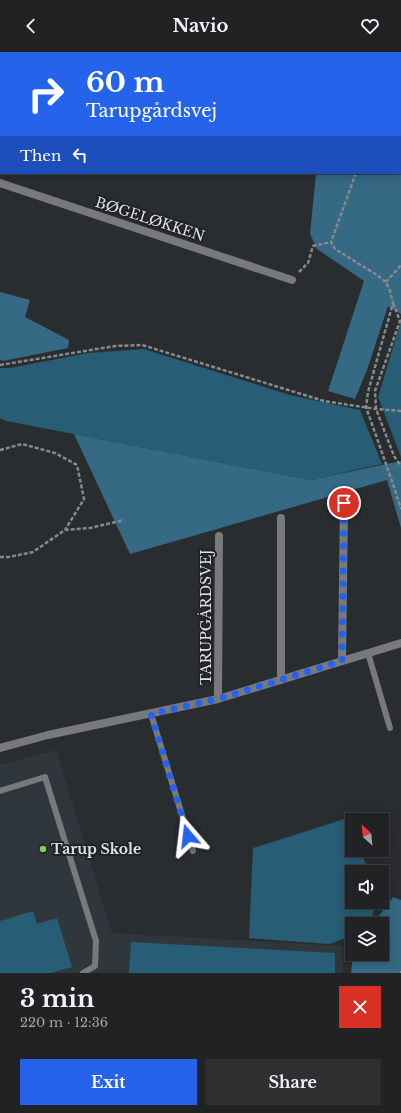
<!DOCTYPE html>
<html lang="en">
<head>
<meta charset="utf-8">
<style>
  :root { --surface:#202223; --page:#2d2f30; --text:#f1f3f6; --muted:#a2a4a6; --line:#3d3f41; --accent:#2563eb }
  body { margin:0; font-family:"Libre Baskerville",serif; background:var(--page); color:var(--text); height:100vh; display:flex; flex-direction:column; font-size:15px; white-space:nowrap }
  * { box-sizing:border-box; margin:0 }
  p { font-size:13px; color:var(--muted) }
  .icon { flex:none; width:22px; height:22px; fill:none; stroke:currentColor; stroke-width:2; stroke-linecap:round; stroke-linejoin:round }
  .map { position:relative; height:921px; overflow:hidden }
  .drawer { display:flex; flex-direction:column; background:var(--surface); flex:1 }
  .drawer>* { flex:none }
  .guide { position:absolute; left:0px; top:0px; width:401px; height:122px; box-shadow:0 2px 10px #0003,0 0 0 1px var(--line); background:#2563eb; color:#fff; overflow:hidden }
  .needle { width:26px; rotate:333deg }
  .controls { position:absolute; left:345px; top:761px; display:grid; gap:8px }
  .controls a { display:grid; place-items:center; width:44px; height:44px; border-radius:0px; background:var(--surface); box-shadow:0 2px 10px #0003,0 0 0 1px var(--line); font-size:20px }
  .pin { position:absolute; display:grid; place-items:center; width:34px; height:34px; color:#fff; margin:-17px; border:2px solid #fff; border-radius:50%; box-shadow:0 1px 4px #0007 }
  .me { position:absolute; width:44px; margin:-22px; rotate:343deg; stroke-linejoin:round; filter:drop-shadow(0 0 3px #0008) }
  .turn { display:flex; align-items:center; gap:14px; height:84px; padding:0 20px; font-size:18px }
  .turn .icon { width:52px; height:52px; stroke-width:2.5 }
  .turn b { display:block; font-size:28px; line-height:34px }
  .then { display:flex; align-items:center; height:38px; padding:0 20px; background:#0003; gap:8px; font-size:15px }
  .round { display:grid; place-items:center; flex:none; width:42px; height:42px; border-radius:0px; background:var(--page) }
  .summary { display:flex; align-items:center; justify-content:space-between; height:68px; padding:0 20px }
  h1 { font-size:24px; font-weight:700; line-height:30px }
  .cta { display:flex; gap:8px; margin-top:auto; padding:8px 20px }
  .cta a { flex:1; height:46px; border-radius:0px; background:var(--accent); color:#fff; font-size:16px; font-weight:700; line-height:46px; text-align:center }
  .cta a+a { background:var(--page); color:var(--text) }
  header { display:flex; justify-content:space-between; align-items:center; height:52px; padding:0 20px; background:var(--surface); font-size:18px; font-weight:700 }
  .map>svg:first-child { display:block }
  .built { fill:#2f373c }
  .green { fill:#285d76 }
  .forest { fill:#356984 }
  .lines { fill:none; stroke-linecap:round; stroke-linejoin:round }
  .path { stroke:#878a8b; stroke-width:2.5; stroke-dasharray:4 2; stroke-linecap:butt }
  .service { stroke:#78797b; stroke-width:6 }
  .minor { stroke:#78797b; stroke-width:8 }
  .route { stroke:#2563eb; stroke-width:7; stroke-dasharray:0 12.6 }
  .poi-dot { fill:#82d04f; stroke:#202325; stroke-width:1.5 }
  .labels { text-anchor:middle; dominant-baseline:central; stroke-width:4; stroke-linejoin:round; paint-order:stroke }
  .street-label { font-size:14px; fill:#dfe1e2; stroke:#202325 }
  .poi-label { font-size:14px; font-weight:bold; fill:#dfe1e2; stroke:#202325; text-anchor:start }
</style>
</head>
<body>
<header><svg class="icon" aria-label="back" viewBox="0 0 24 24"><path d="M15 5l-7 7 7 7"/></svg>Navio<svg class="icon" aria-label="heart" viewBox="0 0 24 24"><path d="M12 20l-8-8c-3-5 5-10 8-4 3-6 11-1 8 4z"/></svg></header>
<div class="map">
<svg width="401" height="921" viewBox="0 0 401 921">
  <rect width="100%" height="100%" fill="#2a2d2f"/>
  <path class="built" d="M56 698 112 881 343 894V921H0V713Z"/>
  <path class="green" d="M401 269V405L378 345Z
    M144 297 290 343 360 358 382 412 310 428 7 369 0 366V316H10L88 301Z
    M351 765 352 770V798H361L368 820H352V850H376L370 872H352V884L329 892 249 886 253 796Z
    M33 859 37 872 57 866 72 915 51 921H0V869Z
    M131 890 335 901V921H129Z"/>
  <path class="forest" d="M86 0H401V262L388 254 367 318 355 347 328 339 364 229 317 197 310 182 316 121H400V1H89Z
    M0 240 30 248 25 265 69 288 68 296 3 309 0 308Z
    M74 382 310 428 401 409V476L387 428 130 502Z
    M393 845 401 848V921H351L353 902H382V872H373Z"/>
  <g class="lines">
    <path class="path" d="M326 0V1
      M341 0 342 1
      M400 81 401 82
      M356 121 331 190 335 197 377 223 386 230 390 239 393 251 368 340 366 355 393 432 401 457
      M299 220 308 211 313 194 331 190
      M386 230 401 213
      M393 251 400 269 375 339 376 357 394 404 401 414
      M0 313 115 294 142 293 324 349 376 357 401 359
      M0 398 22 392 55 401 77 413 84 447 65 478
      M0 505H9L33 500 65 478 90 476 124 468
      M401 921V919"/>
    <path class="service" d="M368 601 390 676
      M151 662 193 799
      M0 739 45 725 96 889 95 914 83 921"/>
    <path class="minor" d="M0 131 292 228
      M342 609 344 451
      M281 628V466
      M218 647 219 484
      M0 696 48 683 218 647 401 591"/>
  </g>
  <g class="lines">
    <path class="route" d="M188 784 151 662 218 647 342 609 344 451"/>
  </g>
  <circle class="poi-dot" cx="43" cy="797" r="4"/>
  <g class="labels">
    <g class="street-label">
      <text transform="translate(150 167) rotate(18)">BØGELØKKEN</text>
      <text transform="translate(206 565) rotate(-90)">TARUPGÅRDSVEJ</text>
    </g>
    <g class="poi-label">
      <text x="51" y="797">Tarup Skole</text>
    </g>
  </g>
</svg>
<div class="controls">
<a><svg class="needle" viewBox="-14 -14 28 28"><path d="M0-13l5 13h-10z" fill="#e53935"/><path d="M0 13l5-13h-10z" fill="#a2a4a6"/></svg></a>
<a><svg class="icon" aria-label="sound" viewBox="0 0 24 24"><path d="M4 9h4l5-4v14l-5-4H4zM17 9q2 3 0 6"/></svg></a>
<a><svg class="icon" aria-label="layers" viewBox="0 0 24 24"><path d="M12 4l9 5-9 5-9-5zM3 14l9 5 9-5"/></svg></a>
</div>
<div class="pin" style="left:344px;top:451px;background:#d93025"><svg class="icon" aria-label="arrive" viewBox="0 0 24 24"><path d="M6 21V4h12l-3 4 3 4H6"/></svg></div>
<svg class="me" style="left:188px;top:784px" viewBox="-20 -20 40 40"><path d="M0-17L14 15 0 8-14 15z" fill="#2563eb" stroke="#fff" stroke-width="4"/></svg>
<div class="guide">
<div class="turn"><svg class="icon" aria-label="right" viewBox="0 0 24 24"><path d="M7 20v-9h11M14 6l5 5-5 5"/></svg><div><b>60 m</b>Tarupgårdsvej</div></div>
<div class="then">Then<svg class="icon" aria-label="left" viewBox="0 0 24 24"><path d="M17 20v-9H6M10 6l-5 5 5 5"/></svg></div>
</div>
</div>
<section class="drawer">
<div class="summary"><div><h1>3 min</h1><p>220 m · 12:36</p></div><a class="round" style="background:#d93025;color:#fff"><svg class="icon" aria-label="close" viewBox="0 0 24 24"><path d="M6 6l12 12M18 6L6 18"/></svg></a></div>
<div class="cta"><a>Exit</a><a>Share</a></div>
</section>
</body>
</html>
